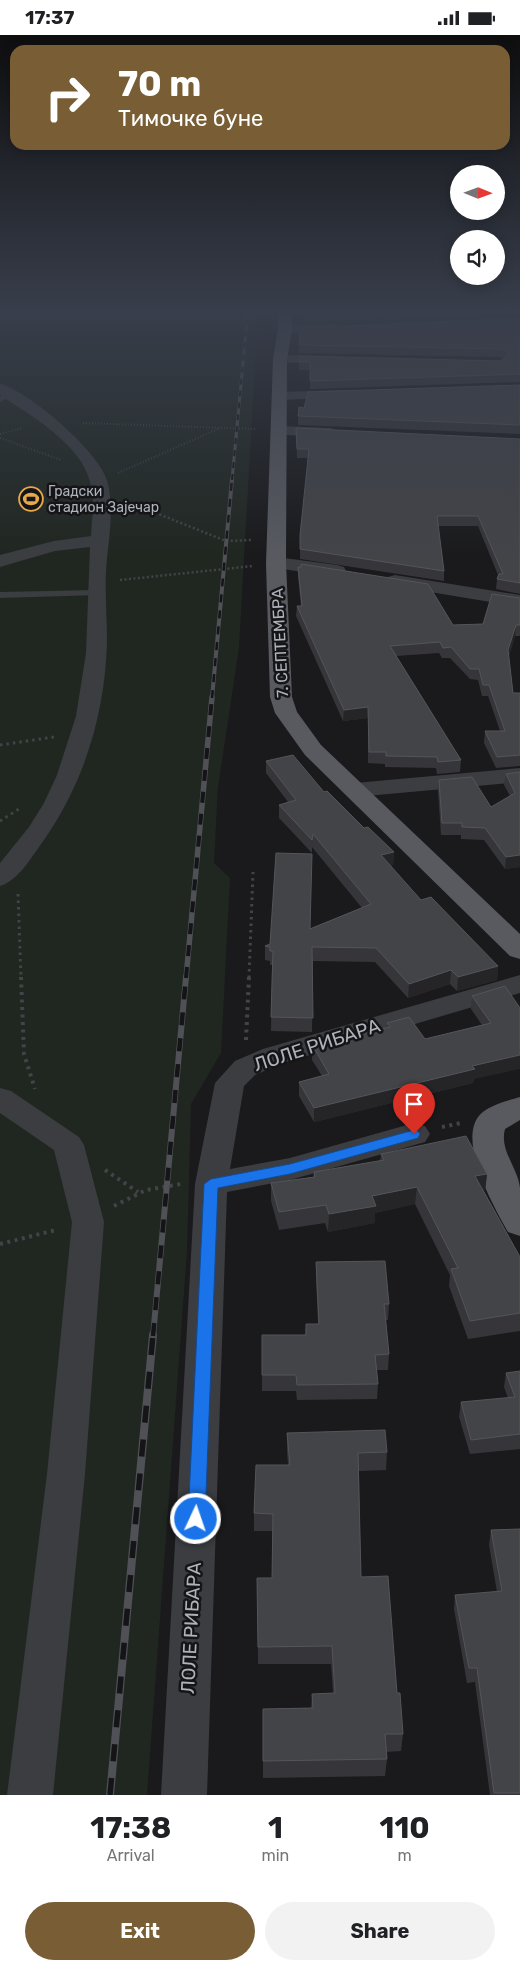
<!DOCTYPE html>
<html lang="en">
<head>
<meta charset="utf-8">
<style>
  :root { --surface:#fff; --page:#f2f2f2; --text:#202124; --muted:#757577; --accent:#795e35 }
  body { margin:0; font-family:Rubik,sans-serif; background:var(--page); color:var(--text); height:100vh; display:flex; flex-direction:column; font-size:19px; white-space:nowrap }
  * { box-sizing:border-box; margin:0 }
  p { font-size:16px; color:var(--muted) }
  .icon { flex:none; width:28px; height:28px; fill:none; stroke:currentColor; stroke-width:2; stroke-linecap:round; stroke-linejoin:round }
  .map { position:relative; height:1760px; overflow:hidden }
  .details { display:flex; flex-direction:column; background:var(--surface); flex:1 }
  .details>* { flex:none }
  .top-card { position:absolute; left:10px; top:10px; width:500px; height:105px; border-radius:15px; box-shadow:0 2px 12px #0003; background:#795e35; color:#fff; overflow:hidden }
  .needle { width:32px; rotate:91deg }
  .controls { position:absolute; left:450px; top:130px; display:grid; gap:10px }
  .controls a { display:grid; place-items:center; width:55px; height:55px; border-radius:50%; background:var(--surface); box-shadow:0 2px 12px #0003; font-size:25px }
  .pin { position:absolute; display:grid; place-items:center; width:42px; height:42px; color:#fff; margin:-51px -21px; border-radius:50% 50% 50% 0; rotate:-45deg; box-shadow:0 0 5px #0007 }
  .pin .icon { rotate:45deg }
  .me { position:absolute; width:55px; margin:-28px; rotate:3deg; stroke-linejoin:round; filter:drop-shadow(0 0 4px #0008) }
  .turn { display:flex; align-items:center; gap:18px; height:105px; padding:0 25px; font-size:22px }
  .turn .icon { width:65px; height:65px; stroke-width:2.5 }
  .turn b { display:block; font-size:35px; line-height:42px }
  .eta { display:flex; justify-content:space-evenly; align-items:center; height:85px; text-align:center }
  .eta b { font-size:30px; font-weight:700; line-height:35px }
  .button { display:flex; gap:10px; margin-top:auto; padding:10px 25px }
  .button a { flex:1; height:58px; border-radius:30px; background:var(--accent); color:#fff; font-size:20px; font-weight:700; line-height:58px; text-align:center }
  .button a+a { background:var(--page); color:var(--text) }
  .status { display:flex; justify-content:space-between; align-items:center; height:35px; padding:0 25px; background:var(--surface); direction:ltr }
  .status svg { height:14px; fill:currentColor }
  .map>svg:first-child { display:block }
  .green { fill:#202721 }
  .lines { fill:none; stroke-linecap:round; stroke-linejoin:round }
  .path-far3 { stroke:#414448; stroke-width:2; stroke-dasharray:1 2; stroke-linecap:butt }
  .path-far2 { stroke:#414448; stroke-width:2.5; stroke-dasharray:2 2.5; stroke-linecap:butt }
  .path-far1 { stroke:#414448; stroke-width:3; stroke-dasharray:2.5 4; stroke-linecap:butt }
  .path { stroke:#414448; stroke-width:4; stroke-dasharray:3 4.5; stroke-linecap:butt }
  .service { fill:#3b3d41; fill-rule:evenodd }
  .minor { fill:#3b3d41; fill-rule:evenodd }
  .primary { fill:#585a60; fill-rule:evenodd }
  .rail-far4-casing { stroke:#4f5156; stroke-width:3 }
  .rail-far3-casing { stroke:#4f5156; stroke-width:4 }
  .rail-far2-casing { stroke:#4f5156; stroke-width:5.5 }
  .rail-far1-casing { stroke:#4f5156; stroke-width:6 }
  .rail-casing { stroke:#4f5156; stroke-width:8 }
  .rail-far4 { stroke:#151517; stroke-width:2; stroke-dasharray:6; stroke-linecap:butt }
  .rail-far3 { stroke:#151517; stroke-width:2.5; stroke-dasharray:8; stroke-linecap:butt }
  .rail-far2 { stroke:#151517; stroke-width:4; stroke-dasharray:11; stroke-linecap:butt }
  .rail-far1 { stroke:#151517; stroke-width:4.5; stroke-dasharray:13; stroke-linecap:butt }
  .rail { stroke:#151517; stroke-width:5.5; stroke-dasharray:17; stroke-linecap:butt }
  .wall { fill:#36363a }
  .shaded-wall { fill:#252528 }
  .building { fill:#434448; stroke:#54555a }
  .route { fill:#1a73e8; stroke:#114b97 }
  .labels { text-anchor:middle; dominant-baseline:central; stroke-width:5; stroke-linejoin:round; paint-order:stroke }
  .far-poi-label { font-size:14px; fill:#aeb2bb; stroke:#151517; text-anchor:start }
  .street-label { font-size:16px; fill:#aeb2bb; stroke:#151517 }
  .near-street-label { font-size:19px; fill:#aeb2bb; stroke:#151517 }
</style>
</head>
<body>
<div class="status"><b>17:37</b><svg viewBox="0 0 49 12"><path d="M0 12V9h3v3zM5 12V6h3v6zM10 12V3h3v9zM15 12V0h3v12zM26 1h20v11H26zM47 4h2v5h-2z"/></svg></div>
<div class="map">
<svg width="520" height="1760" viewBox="0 0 520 1760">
  <rect width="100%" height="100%" fill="#1a1a1c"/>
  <path class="green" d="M0 275H258L239 613 218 752 214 828 230 843 221 1018 191 1069 187 1216 147 1760H0Z"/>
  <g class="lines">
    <path class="path-far3" d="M83 388 257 394
      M0 399 23 393
      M0 403 61 425
      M118 438 220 393"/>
    <path class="path-far2" d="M126 466 226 506 252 505
      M120 545 253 531"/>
    <path class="path-far1" d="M0 710 54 702
      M0 786 22 772
      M18 859 21 943
      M249 943 253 837"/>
    <path class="path" d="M21 942 24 1019 35 1054
      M246 1005 249 942
      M442 1092 461 1088
      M105 1135 138 1157
      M114 1171 146 1155 181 1149
      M0 1209 56 1195"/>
    <path class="service" d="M8 357 12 359 11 361 0 367V362Z
      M96 555 99 556V560L0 563V557Z"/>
    <path class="minor" d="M334 288 341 292 339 295 285 298 278 294 285 290Z
      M280 320 334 321 341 325 334 329 275 327 273 324Z
      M0 349C29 356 98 416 107 445 115 474 108 507 106 536 105 560 107 584 107 607 105 681 83 752 39 812 29 826 17 846 0 851V828L29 792 44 768 57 740 76 681 86 618 90 512 55 516 0 532V520L54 506 91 501C92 483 95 464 90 447 82 410 29 379 0 360Z
      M344 355 349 356 351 359 349 362 280 365 273 361 280 357Z
      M280 391 331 393 339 398 331 403 274 399 272 396 274 393Z
      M276 522 337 530 344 532 346 536 344 540 337 542 269 532 267 528 269 524Z
      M395 540 520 560V572L388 550 386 546 388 542Z
      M520 733V747L355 762 347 760 343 755 347 750 355 748Z
      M520 940V958L283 1028 255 1040 244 1051 230 1134 290 1123 414 1088 425 1091 430 1099 425 1107 290 1145 227 1157 207 1760H161L195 1149 215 1048 235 1026 263 1014Z
      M0 1053 11 1056 79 1102 84 1110 104 1187 85 1439 53 1760H7L47 1439 72 1187 54 1115 0 1078Z"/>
    <path class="primary" d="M278 275H292V294L287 324 286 528 292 662 297 677 321 710 520 899V924L510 921 305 720 275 678 270 662 266 528 273 324 278 294Z
      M520 1062V1085L505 1094C499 1115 518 1133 520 1153 520 1169 520 1185 520 1201L508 1197C493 1171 459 1109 478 1082 487 1070 507 1066 520 1062Z"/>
    <g class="rail-far4-casing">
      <path id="rail-far4" d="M232 445 248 275"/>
    </g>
    <g class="rail-far3-casing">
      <path id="rail-far3" d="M212 663 232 444"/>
    </g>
    <g class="rail-far2-casing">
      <path id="rail-far2" d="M186 943 212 662"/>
    </g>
    <g class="rail-far1-casing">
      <path id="rail-far1" d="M153 1301 186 942"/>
    </g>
    <g class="rail-casing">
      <path id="rail" d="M110 1760 153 1300"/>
    </g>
    <use href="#rail-far4" class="rail-far4"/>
    <use href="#rail-far3" class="rail-far3"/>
    <use href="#rail-far2" class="rail-far2"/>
    <use href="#rail-far1" class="rail-far1"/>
    <use href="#rail" class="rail"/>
  </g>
  <path class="wall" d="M302 275H520V279L304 287Z
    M520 283V347L310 354V335H299V321L501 326 503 324 500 322 299 318 300 293Z
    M520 350V399L298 390V381L304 373Z
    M296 393 520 404V559L496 554 497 544 498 540 478 491H438L444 536V546L300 524V500L308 423H297Z
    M298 532 453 590 483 589 520 563V601H515L509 621 513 658H520V731L496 733 484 708 485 696H500L488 661H482L478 645 470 644 450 623H442L439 618 396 621 461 725 460 737 437 739 436 733 385 732V729L368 728V683L343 686 296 581 297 571H301L298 542Z
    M266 726 324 757 364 793 394 817 393 830 390 831 421 865 498 931 497 945 457 956 450 949 408 963 375 927 313 926 312 997 271 996 272 930H270V926L265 925V911L362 873 312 812V818L279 783V770L288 767 266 738Z
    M520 737V832L505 834 484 805 461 804V800H441L438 756 439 745 491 772 510 761 504 750 506 739Z
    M505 951 474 1044 473 1048 314 1087 299 1061V1047L322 1041 312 1025 313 1011 387 993V988L425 1004 482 990 471 974 472 961Z
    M381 1119 487 1139 485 1156H484L520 1222V1296L468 1304 449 1251 450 1240 415 1169 375 1178V1188L328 1197 325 1188 279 1195 271 1166V1148L313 1142 314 1137 380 1126Z
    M316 1227 389 1269 388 1285H386L389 1319 388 1335H377L378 1349 377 1364 297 1365 296 1356H262V1300H305L306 1289H318L316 1242Z
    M520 1336V1414L470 1419 459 1382 461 1367 508 1363 504 1352 506 1338Z
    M287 1398 387 1417 386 1435 359 1436 361 1542 397 1658 403 1699 401 1716 386 1717 387 1724 385 1741 263 1743V1674L311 1673 312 1659 333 1658 331 1629H258L257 1543H272V1496H254V1478L288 1430 287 1416Z
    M520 1494V1760H490L475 1647 467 1648 454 1574 455 1560 497 1557 489 1510 491 1495Z"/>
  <path class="shaded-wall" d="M516 590 515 601 507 626 508 615Z
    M368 672V683L343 686 344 675Z
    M394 817 393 830 381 834V820Z
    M520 820V832L505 834 506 822Z
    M498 931 497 945 457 956 458 942Z
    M451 935 450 949 408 963 409 949Z
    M520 1020V1034L474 1044 473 1048 314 1087V1073L472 1031Z
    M487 1139 485 1156 473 1159 475 1141Z
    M417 1152 415 1169 375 1178V1188L328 1197 329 1179 372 1161Z"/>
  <path class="building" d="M303 275H436L304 280Z
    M520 283V339L310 346V327H299V321L501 326 509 319 501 314 299 310 300 293Z
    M520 350V390L298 381 299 372 304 373 308 357Z
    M296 393 520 404V548L497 544 499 539H503L478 481H437L444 536 300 514V500L309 414H297Z
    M301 529 428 549 453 590 483 589 492 559 520 563V590H516L508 615 513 658H520V720L497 722 485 696H505L489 650H483L479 634H470L451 612 443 613 440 607 390 611 461 725 438 727 437 722 386 721V717H369L368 672 344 675 297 571H302L298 532H301Z
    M293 720 324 757 327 756 364 793 368 792 394 817 381 820 421 865 431 862 498 931 458 942 451 935 409 949 376 913 312 912 313 983 271 982 273 916H270V912L265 911 270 909 276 818 312 819 310 894 371 869 313 799 312 805 279 770 296 765 266 726Z
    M520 737V820L506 822 485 793 462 792V788H442L439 745 472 742 491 772 515 758 506 739Z
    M505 951 520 973V1020L472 1031 475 1034 314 1073 299 1047 329 1039 313 1011 390 992 387 988 409 982 425 1004 491 988 472 961Z
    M466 1101 487 1139 475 1141 520 1222V1278L470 1286 451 1234 458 1233 417 1152 372 1161 376 1171 329 1179 326 1170 279 1177 271 1148 315 1142 314 1137 384 1125 381 1119Z
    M385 1226 389 1269H384L389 1319 375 1320 378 1349 297 1350 296 1340H262V1300H306V1289H319L316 1227Z
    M520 1336V1399L471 1405 461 1367 515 1362 506 1338Z
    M385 1395 387 1417 358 1418 361 1542 388 1541 397 1658H400L403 1699H385L387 1724 263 1726V1674L313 1673 312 1659 335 1658 332 1611 258 1612 257 1543H272L273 1479 254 1478 256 1430H290L287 1398Z
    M520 1494V1758H494L477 1633H469L455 1560 502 1556 491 1495Z"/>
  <linearGradient id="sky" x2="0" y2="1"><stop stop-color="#0e0e0f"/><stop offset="0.53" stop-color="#383e4b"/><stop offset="1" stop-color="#383e4b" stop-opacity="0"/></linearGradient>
  <rect width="520" height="521" fill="url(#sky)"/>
  <path class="route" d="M414 1095 418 1096 420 1099 418 1103 290 1139 218 1153 205 1484 202 1490 196 1492 190 1490 188 1484 204 1149 211 1144 290 1129Z"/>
  <defs>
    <g id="stadium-ring" transform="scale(1.25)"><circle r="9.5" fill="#151517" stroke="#e6a949" stroke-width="1.5"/><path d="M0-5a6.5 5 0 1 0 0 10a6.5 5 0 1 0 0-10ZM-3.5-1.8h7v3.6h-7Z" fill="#e6a949"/></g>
  </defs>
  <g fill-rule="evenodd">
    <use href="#stadium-ring" x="31" y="464"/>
  </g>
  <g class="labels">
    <g class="far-poi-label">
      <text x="48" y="456">Градски<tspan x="48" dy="16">стадион Зајечар</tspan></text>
    </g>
    <g class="street-label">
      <text transform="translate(280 608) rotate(-93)">7. СЕПТЕМБРА</text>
    </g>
    <g class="near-street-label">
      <text transform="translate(317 1010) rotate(-18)">ЛОЛЕ РИБАРА</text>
      <text transform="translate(191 1593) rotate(-87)">ЛОЛЕ РИБАРА</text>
    </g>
  </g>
</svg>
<div class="controls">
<a><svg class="needle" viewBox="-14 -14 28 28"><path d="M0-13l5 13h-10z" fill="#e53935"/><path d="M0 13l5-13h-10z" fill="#757577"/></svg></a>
<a><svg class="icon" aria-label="sound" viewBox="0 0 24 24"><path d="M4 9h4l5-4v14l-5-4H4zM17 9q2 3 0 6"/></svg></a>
</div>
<div class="pin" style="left:414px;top:1099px;background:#d93025"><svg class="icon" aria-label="arrive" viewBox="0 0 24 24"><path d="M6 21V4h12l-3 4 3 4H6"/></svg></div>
<svg class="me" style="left:196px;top:1484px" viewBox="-20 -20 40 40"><circle r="17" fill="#1a73e8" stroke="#fff" stroke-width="3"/><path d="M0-11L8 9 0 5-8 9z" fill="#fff"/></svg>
<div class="top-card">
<div class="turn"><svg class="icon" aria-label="right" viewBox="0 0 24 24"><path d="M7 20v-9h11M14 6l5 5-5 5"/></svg><div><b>70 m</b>Тимочке буне</div></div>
</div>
</div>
<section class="details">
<div class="eta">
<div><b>17:38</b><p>Arrival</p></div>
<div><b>1</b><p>min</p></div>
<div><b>110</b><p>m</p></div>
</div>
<div class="button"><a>Exit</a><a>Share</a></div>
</section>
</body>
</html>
